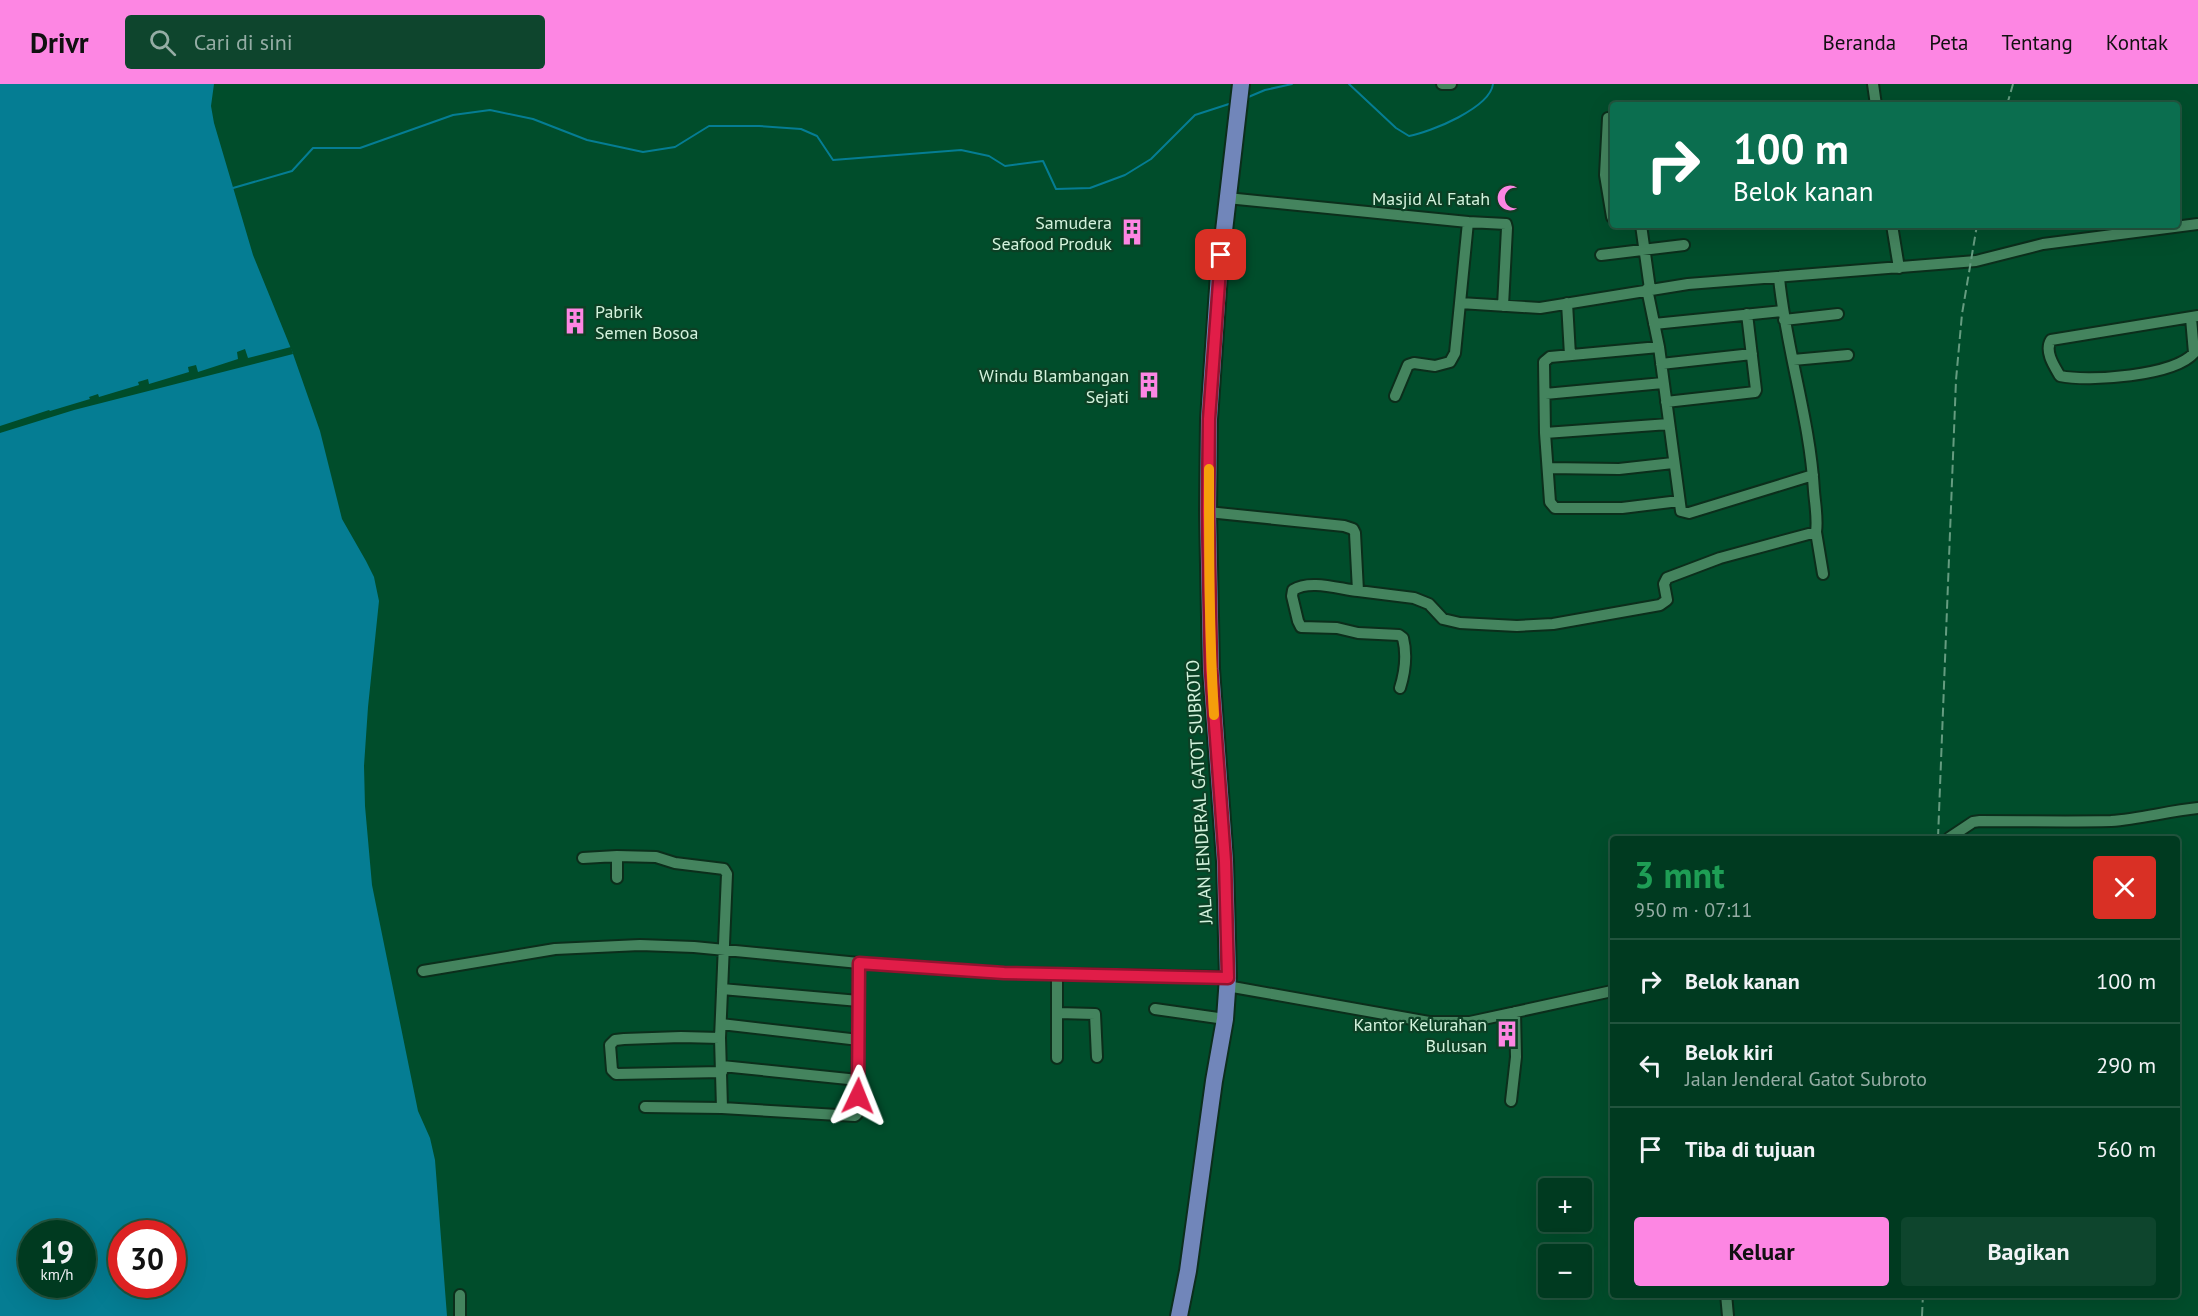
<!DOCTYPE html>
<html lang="id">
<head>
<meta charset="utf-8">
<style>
  :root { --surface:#003a20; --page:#0e452d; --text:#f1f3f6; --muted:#95ada5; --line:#22543e; --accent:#fd86e3 }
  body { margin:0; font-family:"PT Sans",sans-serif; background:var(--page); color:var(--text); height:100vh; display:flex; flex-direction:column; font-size:22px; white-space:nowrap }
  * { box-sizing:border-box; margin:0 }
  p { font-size:20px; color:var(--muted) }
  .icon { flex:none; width:33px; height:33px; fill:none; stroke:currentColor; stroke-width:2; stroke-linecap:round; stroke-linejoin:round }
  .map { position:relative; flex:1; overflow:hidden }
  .details { position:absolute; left:1610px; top:752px; width:570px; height:462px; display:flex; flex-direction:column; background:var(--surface); border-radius:6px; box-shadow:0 6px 24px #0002,0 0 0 2px var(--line) }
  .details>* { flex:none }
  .banner { position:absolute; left:1610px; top:18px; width:570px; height:126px; border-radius:6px; box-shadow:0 6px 24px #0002,0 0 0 2px var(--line); background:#0b6e4f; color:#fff; overflow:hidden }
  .fabs { position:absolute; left:1538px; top:1094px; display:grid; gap:12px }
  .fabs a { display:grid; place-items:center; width:54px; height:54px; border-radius:6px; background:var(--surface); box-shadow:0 6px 24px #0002,0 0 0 2px var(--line); font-size:30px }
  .speed { position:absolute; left:18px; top:1136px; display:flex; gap:12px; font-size:30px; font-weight:700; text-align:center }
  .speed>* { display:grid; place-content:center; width:78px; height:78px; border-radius:50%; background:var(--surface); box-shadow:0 6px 24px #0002,0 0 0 2px var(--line); line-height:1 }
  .speed small { font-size:15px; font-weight:400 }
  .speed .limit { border:9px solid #d22; background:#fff; color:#111 }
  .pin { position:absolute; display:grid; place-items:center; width:51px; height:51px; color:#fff; margin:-26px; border-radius:12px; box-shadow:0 3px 9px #0006 }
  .me { position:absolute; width:66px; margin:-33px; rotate:2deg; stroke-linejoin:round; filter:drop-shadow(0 0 4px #0008) }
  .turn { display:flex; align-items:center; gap:21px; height:126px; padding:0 24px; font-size:27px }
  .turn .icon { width:78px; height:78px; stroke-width:2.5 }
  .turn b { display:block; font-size:42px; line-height:51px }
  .round { display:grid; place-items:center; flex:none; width:63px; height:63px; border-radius:6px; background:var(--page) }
  .overview { display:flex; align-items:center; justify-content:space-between; height:102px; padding:0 24px }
  h1 { font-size:36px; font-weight:800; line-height:45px; color:#1e9e55 }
  .button { display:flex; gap:12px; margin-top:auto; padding:12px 24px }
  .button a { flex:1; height:69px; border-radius:6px; background:var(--accent); color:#111; font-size:24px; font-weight:800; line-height:69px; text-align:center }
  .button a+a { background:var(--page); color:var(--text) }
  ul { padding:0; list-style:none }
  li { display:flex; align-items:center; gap:18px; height:84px; padding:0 24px; border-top:2px solid var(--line) }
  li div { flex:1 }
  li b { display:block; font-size:22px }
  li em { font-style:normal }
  header { display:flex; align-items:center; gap:36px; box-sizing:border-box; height:84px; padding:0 30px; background:var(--accent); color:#111 }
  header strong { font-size:28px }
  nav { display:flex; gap:33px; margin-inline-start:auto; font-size:21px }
  .search { width:420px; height:54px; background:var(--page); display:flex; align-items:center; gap:15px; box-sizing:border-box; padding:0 21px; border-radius:6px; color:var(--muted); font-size:22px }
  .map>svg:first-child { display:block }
  .water { fill:#057d93; fill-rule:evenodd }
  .pier { fill:#004d2b }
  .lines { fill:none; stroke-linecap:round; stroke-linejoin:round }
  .stream { stroke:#057d93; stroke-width:2 }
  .minor-casing { stroke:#0b2e1b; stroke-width:14 }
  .trunk-casing { stroke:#0b2e1b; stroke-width:20 }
  .minor { stroke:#44845e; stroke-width:10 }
  .trunk { stroke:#7186ba; stroke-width:16 }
  .rail { stroke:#659c80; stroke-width:2; stroke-dasharray:9 4.5; stroke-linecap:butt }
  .route-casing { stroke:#92132f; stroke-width:15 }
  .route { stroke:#e11d48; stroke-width:10 }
  .slow { stroke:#f59e0b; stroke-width:10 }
  .labels { text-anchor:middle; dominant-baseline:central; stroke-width:4.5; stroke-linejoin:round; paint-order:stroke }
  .poi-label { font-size:18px; fill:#d3f3dd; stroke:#0c4025; text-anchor:end }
  .street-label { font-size:18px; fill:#d3f3dd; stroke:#0c4025 }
</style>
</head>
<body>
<header>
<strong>Drivr</strong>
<div class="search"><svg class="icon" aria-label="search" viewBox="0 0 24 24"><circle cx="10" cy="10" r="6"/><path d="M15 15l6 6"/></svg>Cari di sini</div>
<nav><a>Beranda</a><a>Peta</a><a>Tentang</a><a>Kontak</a></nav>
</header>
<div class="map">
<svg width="2198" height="1232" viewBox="0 0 2198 1232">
  <rect width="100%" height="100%" fill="#004d2b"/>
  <path class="water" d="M0 0H214L211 22 214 39 253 171 292 267 320 347 342 435 366 477 374 493 379 517 368 623 364 682 365 722 372 801 418 1027 430 1054 435 1076 447 1232H0ZM32 1149H82V1200H32ZM122 1149H172V1200H122Z"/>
  <path class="pier" d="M291 263 293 270 74 326 0 349V342L49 326 50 327 90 315 89 313 98 310 99 313 139 301 138 298 148 295 149 300 189 288 188 283 196 281 198 288 238 275 237 268 245 265 248 274Z"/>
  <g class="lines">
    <path class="stream" d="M1349 0 1396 44 1409 52C1431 48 1490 24 1493 0
      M1246 14 1265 6 1292 0
      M233 104 292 87 313 64H360L453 31 490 26 533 35 587 56 643 68 675 63 709 42H759L801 45 817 52 833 76 961 66 989 72 1005 82 1043 77 1056 105 1090 104 1125 91 1151 75 1195 31 1232 19"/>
    <g class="minor-casing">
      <path id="minor" d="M1442 0H1451
        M1873 0 1876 21
        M1608 34 1605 91 1612 133
        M1227 114 1468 138 1460 219 1540 224 1688 200 1976 177 2043 160 2198 140
        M1468 138 1506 140 1507 144 1503 222
        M1641 141 1650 205
        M1892 141 1899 184
        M1601 171 1684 161
        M1647 205 1659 263 1681 427 1689 429 1813 391
        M1567 219 1570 271
        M2191 234 2194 269C2174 292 2089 298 2060 292 2054 282 2044 267 2051 256L2198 232
        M1784 236 1838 230
        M1654 240 1782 227
        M1659 263 1550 273 1544 278 1545 349 1550 418 1555 424H1622L1679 417
        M1793 276 1848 271
        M1661 280 1752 270
        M1545 310 1663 299
        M1395 312 1408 281 1414 279 1435 282 1450 278 1455 269 1460 219
        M1666 318 1755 308 1756 306 1747 230
        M1545 349 1669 340
        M1548 384 1619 385 1673 379
        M1208 428 1344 442 1353 445 1355 449 1358 507 1414 514 1429 520 1443 535 1460 539 1517 542 1553 540 1660 521 1667 516 1664 500 1667 494 1720 474 1816 448C1818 435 1815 420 1814 407 1810 335 1786 266 1779 194
        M1816 448 1823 490
        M1358 507C1339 505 1310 495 1293 506L1292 512 1298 537 1301 543 1337 544 1358 549 1399 551 1403 554C1407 570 1405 588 1400 604
        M1949 754 1973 738 1980 737C2023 737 2067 738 2111 737 2140 735 2168 727 2198 724
        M583 774 617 772 656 773 675 779 724 785 727 790 720 954 722 1024
        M617 794V772
        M423 887 555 865 640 861 694 863 859 879 1004 889 1228 893
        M1057 890V974
        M1227 902 1429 938H1470L1612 907
        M722 905 859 917
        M1155 925 1225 935
        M1058 929 1095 930 1097 973
        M721 940 859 956
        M720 954 681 953 624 955 615 956 610 961 612 986 616 990 722 988
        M722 982 858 996
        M1511 1017 1516 973 1515 928
        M645 1023 722 1024 855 1032 857 1030 859 879
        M1726 1210 1728 1232
        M460 1211V1232"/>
    </g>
    <g class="trunk-casing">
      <path id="trunk" d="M1179 1232 1188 1187 1214 997 1225 935 1228 893 1225 777 1211 585 1208 428 1209 335 1219 190 1241 0"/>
    </g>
    <use href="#minor" class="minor"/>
    <use href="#trunk" class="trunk"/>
    <path class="rail" d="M2007 21 2013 0
      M1938 754 1956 296 1962 230 1977 141
      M1922 1232 1923 1210"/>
  </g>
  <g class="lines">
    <g class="route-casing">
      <path id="route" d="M858 1012 859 879 1004 889 1228 894 1225 777 1211 585 1208 428 1209 335 1221 171"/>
    </g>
    <use href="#route" class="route"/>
    <path class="slow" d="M1209 385C1209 467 1209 549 1214 631"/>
  </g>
  <defs>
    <g id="mosque-bare" transform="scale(2.07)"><path d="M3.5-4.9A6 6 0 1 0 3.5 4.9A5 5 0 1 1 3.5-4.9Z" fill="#fd86e3" stroke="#0c4025" stroke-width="2.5" paint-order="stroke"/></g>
    <g id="building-bare" transform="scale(2.07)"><path d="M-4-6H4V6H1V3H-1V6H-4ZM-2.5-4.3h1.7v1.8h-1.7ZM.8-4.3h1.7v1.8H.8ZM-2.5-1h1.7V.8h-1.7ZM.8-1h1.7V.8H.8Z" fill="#fd86e3" stroke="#0c4025" stroke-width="2.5" paint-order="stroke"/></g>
  </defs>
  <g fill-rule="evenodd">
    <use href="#mosque-bare" x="1510" y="114"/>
    <use href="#building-bare" x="1132" y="148"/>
    <use href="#building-bare" x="575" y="237"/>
    <use href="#building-bare" x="1149" y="301"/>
    <use href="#building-bare" x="1507" y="950"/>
  </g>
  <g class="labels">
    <g class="poi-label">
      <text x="1490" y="114">Masjid Al Fatah</text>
      <text x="1112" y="138">Samudera<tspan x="1112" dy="21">Seafood Produk</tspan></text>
      <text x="595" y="227" text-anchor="start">Pabrik<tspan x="595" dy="21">Semen Bosoa</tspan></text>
      <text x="1129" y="291">Windu Blambangan<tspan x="1129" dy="21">Sejati</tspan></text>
      <text x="1487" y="940">Kantor Kelurahan<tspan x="1487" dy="21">Bulusan</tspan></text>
    </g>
    <g class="street-label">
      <text transform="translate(1199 708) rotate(-93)">JALAN JENDERAL GATOT SUBROTO</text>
    </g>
  </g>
</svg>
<div class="fabs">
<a>+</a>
<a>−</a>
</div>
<div class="speed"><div>19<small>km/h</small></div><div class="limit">30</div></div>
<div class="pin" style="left:1221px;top:171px;background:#d93025"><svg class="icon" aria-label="arrive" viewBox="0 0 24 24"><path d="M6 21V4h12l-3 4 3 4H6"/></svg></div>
<svg class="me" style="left:858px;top:1012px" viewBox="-20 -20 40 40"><path d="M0-17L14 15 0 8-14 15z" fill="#e11d48" stroke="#fff" stroke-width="4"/></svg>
<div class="banner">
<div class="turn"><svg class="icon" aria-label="right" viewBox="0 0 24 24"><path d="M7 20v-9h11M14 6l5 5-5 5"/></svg><div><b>100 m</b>Belok kanan</div></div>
</div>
<section class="details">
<div class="overview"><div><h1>3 mnt</h1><p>950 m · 07:11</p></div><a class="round" style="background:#d93025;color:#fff"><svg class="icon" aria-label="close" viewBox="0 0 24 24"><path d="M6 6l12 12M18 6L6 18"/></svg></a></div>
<ul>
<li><svg class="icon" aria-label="right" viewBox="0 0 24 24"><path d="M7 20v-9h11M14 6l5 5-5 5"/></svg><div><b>Belok kanan</b></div><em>100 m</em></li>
<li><svg class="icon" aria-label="left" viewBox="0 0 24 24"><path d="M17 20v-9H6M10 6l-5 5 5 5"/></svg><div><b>Belok kiri</b><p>Jalan Jenderal Gatot Subroto</p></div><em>290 m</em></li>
<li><svg class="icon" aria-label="arrive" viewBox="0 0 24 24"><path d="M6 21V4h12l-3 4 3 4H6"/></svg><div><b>Tiba di tujuan</b></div><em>560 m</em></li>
</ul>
<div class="button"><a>Keluar</a><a>Bagikan</a></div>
</section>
</div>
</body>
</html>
